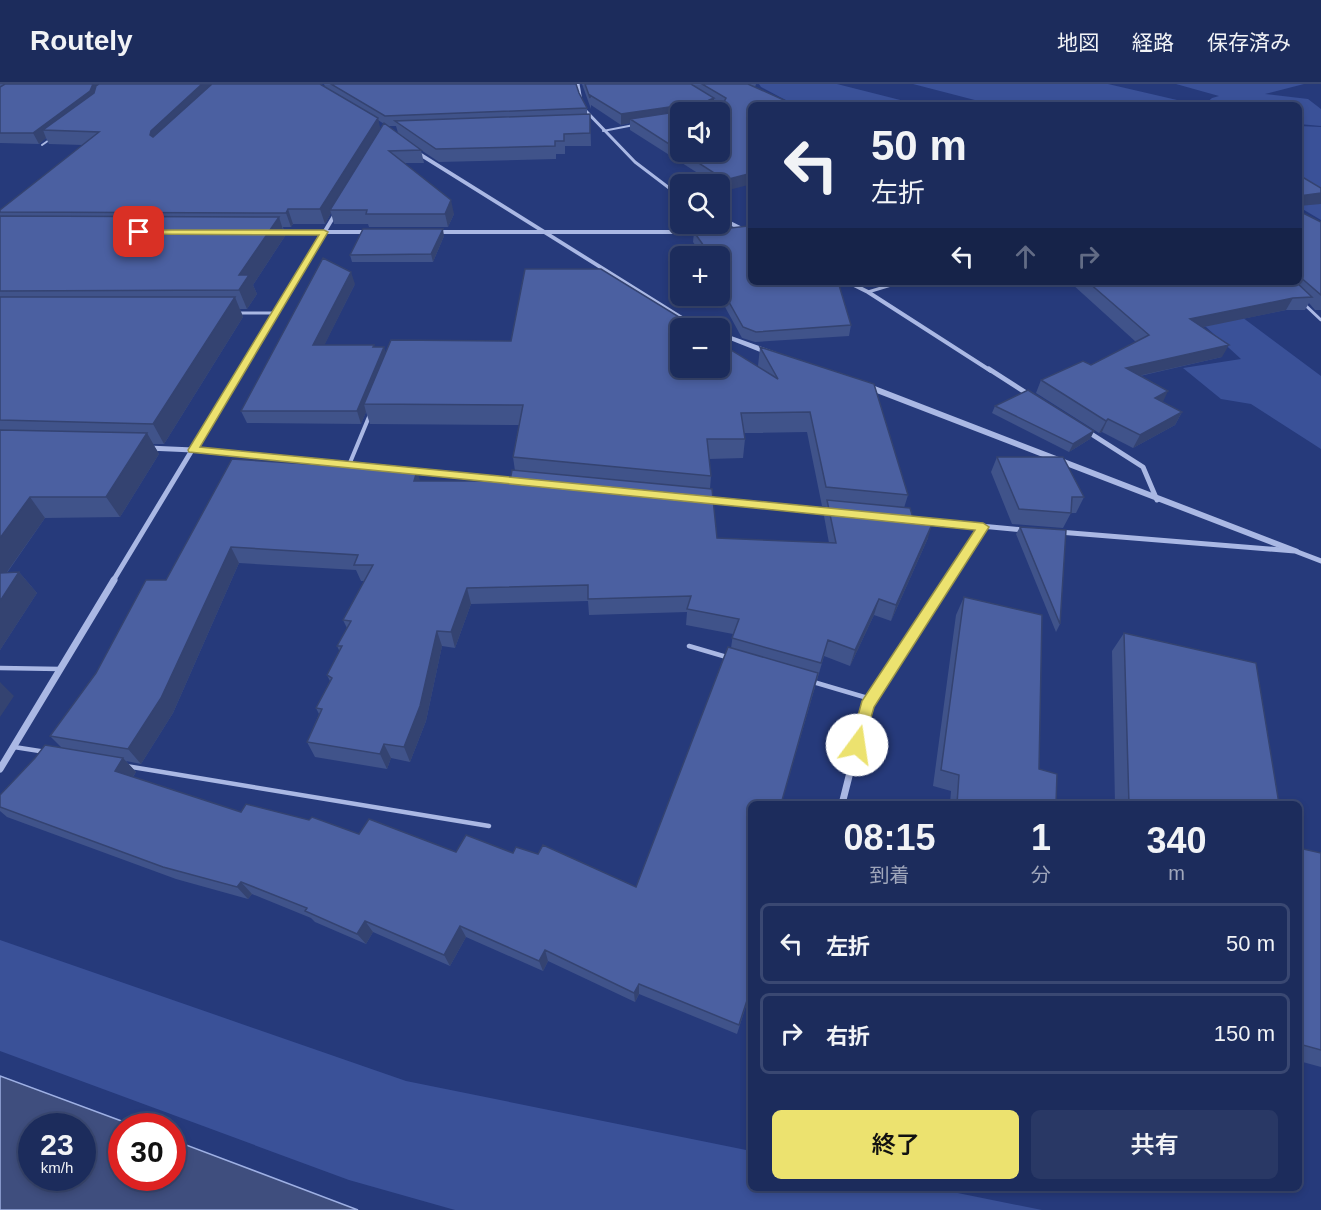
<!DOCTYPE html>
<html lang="ja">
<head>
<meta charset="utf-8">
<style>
  :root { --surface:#1c2c5c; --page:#293865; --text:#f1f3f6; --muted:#a0a7bb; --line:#3a4872; --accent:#ece26f }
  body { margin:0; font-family:Helvetica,"Noto Sans JP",sans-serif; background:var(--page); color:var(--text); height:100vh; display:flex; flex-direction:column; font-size:22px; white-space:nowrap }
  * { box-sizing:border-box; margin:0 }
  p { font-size:20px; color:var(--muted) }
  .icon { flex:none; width:33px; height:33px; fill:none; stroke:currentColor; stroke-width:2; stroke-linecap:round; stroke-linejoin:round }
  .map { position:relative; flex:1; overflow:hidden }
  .drawer { position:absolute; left:748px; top:717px; width:554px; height:390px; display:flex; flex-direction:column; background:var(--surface); border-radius:9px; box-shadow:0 3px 9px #0003,0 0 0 2px var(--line) }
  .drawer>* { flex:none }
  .banner { position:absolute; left:748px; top:18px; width:554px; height:183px; border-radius:9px; box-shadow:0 3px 9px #0003,0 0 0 2px var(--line); background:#1c2c5c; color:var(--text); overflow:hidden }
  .fabs { position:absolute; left:670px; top:18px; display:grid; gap:12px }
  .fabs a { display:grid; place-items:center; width:60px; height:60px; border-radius:9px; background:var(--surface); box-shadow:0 3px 9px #0003,0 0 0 2px var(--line); font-size:30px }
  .speed { position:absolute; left:18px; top:1029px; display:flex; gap:12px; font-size:30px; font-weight:700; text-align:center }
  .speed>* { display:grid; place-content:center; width:78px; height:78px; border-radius:50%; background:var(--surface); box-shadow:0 3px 9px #0003,0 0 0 2px var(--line); line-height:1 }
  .speed small { font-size:15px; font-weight:400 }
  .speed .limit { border:9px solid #d22; background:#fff; color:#111 }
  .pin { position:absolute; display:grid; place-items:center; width:51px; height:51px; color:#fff; margin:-26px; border-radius:12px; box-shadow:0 3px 9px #0006 }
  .me { position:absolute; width:66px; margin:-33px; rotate:14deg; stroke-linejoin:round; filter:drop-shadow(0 0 4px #0008) }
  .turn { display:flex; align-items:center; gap:21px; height:126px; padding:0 24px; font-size:27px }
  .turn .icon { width:78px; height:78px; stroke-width:2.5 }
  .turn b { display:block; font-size:42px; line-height:51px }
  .lanes { display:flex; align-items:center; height:57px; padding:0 24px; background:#0003; justify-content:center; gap:30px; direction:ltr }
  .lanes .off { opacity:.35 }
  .eta { display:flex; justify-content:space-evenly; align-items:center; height:102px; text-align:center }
  .eta b { font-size:36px; font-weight:600; line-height:42px }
  .cta { display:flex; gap:12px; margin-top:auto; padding:12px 24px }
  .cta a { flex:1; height:69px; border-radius:9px; background:var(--accent); color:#111; font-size:24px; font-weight:600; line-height:69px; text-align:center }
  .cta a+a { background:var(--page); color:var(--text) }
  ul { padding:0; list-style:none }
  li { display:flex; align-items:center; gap:18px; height:81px; margin:0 12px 9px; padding:0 12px; border:3px solid var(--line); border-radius:9px }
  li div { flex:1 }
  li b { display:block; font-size:22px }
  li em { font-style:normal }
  header { display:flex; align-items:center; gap:36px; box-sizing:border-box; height:84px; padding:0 30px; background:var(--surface); border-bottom:2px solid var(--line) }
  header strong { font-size:28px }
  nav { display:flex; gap:33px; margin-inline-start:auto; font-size:21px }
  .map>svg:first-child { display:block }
  .green { fill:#3a5198 }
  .water { fill:#3f4e7e; stroke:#9eb0e4; stroke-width:1.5; fill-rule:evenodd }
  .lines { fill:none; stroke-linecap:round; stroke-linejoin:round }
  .service-far3 { stroke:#aab8e4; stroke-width:2 }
  .service-far2 { stroke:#aab8e4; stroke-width:3 }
  .service-far1 { stroke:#aab8e4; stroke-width:4 }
  .service { stroke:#aab8e4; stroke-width:4.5 }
  .minor-far3 { stroke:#aab8e4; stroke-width:3 }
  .minor-far2 { stroke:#aab8e4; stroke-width:4 }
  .minor-far1 { stroke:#aab8e4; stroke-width:5 }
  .minor { stroke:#aab8e4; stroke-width:7 }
  .tertiary { fill:#aab8e4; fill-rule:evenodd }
  .wall { fill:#40538a; fill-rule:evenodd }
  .shaded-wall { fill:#344371 }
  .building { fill:#4b60a1; stroke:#344371; stroke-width:1.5; fill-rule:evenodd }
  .route { fill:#ece26f; stroke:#999348; stroke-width:1.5 }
</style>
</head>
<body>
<header>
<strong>Routely</strong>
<nav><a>地図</a><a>経路</a><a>保存済み</a></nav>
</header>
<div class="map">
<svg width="1321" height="1126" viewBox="0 0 1321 1126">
  <rect width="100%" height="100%" fill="#263a7b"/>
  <path class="green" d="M759 0H837L920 21H795L761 3Z
    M913 0H1108L1190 19 1186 21H994Z
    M1176 0H1304L1265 10 1308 15 1321 25V42L1299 40V21H1204L1212 14 1219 12Z
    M1299 42 1321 43V136L1299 123Z
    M1157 198H1195L1321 292V365L1251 320 1221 315 1183 284 1241 275Z
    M0 856 406 997 751 1067 752 1104H933L1042 1126H455L349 1096 0 967Z"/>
  <path class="water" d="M0 992 135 1042H122V1094H172L173 1056 358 1126H0ZM82 1042V1094H32V1042Z"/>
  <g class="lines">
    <path class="service-far3" d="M603 47 634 41
      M42 61 52 54"/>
    <path class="service-far2" d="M868 208 901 198
      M1303 219 1321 236
      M236 229H275"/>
    <path class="service-far1" d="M349 381 371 328"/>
    <path class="service" d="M689 562 730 574
      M0 584 60 585
      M810 597 871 615
      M14 663 46 668
      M126 682 489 742"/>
    <path class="minor-far3" d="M578 0 581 17
      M585 26 635 78 681 113"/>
    <path class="minor-far2" d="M720 134 752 150
      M277 148H368
      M436 148H701
      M848 198 868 208 991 287
      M241 287 337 127"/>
    <path class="minor-far1" d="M989 285 1031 312
      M1085 346 1143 383 1157 416
      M148 364 193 366 400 386
      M410 387 517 398
      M706 416 830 428
      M906 435 1024 446
      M1059 448 1295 467 1321 477
      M113 497 241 285
      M948 497 983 443"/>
    <path class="minor" d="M0 685 114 496
      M842 720 867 621 949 496"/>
    <path class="tertiary" d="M411 65H415L684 233 712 244H703L680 235 411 67Z
      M720 248 776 268 777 270 770 272 720 252Z
      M861 299H867L1298 465 1300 467 1298 469H1292L861 303Z"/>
  </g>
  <path class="wall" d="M0 0 325 3 324 0H576L579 9 587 24V30H590L591 62H565V70H556V75L439 78 421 66 424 79H405L454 130 448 143H369L368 140H334L331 129 325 140H293L291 143H283L285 152 253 201 257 210 247 225H240L243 233 164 360H153L159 370 120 433 45 434 7 489 19 488 37 509 0 566V126L83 61 49 60 46 54 39 60 0 59ZM378 36 384 40 380 46ZM388 42H396L398 49Z
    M582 0H756L725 107 720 104V100H715L630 46V39L621 41 591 21V25Z
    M1299 127 1321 138V226H1315L1309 219 1305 226H1286L1203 243 1222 273 1140 292 1163 318 1182 328 1175 341 1133 364 1102 348 1099 349 1036 309 1041 296 1091 281 1136 258 1072 200V198H1299Z
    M694 148 752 198 851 241 849 252 755 258 742 254 719 212H720V172H703L693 158Z
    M444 152 433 178H352L350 171Z
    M355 200 324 261 374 263 386 268 758 282 760 263 908 411 904 424 928 454 891 537 874 531 850 582 824 572 781 720H752V903L737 950 639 910 635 918 548 877 543 887 466 853 450 882 373 848 366 860 315 838 311 834 252 810 248 815 176 795 7 733 0 727V711L62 664 50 652 166 496 232 375 420 397H510L515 387 513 373 519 341 370 340 366 328 361 340 247 339 241 327ZM807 348 822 422 826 423 824 432 829 459 717 454 710 405 711 392 709 375 743 374 745 355 744 349ZM239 479 356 486 361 497H364L343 536 347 544 337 562 340 568 327 591 330 597 316 624 319 630 307 658 315 673 387 685 391 674 410 678 426 637 442 562 455 564 471 520 588 517 589 531 687 528 686 541 733 550 731 564 636 803 513 769 456 768 241 728 133 693 136 688 126 677 141 680 173 629Z
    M995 322 1094 347 1090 355 1069 368 992 329Z
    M997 373 1084 413 1076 429H1071L1063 444 1012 440 991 388Z
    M1020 443 1060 540 1056 548 1016 450Z
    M964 513 1039 685 1056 720H950L951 707 933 702 956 531Z
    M1124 549 1279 720H1115L1112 567Z
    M1299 764 1321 769V983L1299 977Z"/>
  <path class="shaded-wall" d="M93 0H101L104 5 43 46 46 54 39 60 33 49Z
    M202 0H213L157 61 150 51 151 47Z
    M714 14V24L709 16Z
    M683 21V28L630 35V39L621 41V30Z
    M378 34 381 48 330 126 331 129 325 140 320 125Z
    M752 89V100L725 107V96Z
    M1321 109V120L1299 122V112Z
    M451 116 454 130 448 143 445 130Z
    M288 125 293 140 291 143 286 129Z
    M279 133 285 152 253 201 257 210 247 225 239 206V191Z
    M443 145 444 152 433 178 431 170Z
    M351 188 355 200 318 274 313 261Z
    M235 213 243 233 164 360 153 340Z
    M1293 214 1286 226 1184 247 1190 235Z
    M1229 261 1222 273 1120 296 1126 284Z
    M384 263 388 275 364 320 366 328 361 340 357 327Z
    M1168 307 1162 320 1155 314Z
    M1182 328 1175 341 1133 364 1140 351Z
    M1108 335 1102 348 1099 349 1106 337Z
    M1094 347 1090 355 1069 368 1073 360Z
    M147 349 159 370 120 433 106 413Z
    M417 387 422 403 414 397Z
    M30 413 45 434 0 498V454Z
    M933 438 928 454 891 537 896 521Z
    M231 463 239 479 173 629 141 680 128 665Z
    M19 488 37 509 0 566V517Z
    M467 504 471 520 455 564 451 548Z
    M879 515 874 531 850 582 855 566Z
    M437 547 442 562 426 637 410 678 404 663Z
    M0 598 14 612 0 633Z
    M384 660 391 674 387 685 380 670Z
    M123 674 136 688 128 700 115 687Z
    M241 798 252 810 248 815 237 803Z
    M365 837 373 848 366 860 357 850Z
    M460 842 466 853 450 882 444 871Z
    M545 866 548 877 543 887 539 877Z
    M639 900V910L635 918 634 909Z"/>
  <path class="building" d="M5 0H93L90 7 33 49H0V3Z
    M99 0H202L151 47 150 51 153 53 212 0H320L378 34 320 125H288L286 129 0 128V126L99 48 43 46 94 9 96 2Z
    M331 0H576L579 9 587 24 385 32Z
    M585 0H691L714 14 709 16 713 21 724 18 726 14 702 0H748L795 21H752V89L725 96 630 35 682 27 685 24 683 21 621 30 590 11V14ZM681 28H720V68H681Z
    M590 30V49L564 50V57H555V62L436 65 395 37Z
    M384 39 421 66 389 67 451 116 445 130H366L367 126H330Z
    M1299 91 1321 104V109L1299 112Z
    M1299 127 1321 138V211L1299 192Z
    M0 132 279 133 239 191H249L239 206 0 207Z
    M748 142 752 146V198H835L839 201 851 241 756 248 743 243 720 202V189H722L720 186V172H711L694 148Z
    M363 145H443L431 170 350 171Z
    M323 174 351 188 313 261H374L373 263H384L357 327H241Z
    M525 185H601L697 244H681V284H720V259L778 295 760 263 874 300 908 411 826 403 810 328 741 329 745 355H707L711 392 513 373 523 321 364 320 391 256 511 257Z
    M1088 198H1296L1312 213 1293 214 1190 235 1229 261 1126 284 1168 307 1155 314 1182 328 1140 351 1108 335 1106 337 1041 296 1083 277 1091 281 1149 251Z
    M0 213H235L153 340 0 336Z
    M1028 306 1094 347 1073 360 995 322Z
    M0 346 147 349 106 413H30L0 454Z
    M997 373H1063L1084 413H1072L1071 429 1019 425Z
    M232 375 417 387 414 397H510L512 386 712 405 717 454 836 459 827 416 910 424 914 437 933 438 896 521 879 515 855 566 828 556 821 579 732 554 739 535 687 525 691 512 588 515V501L467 504 451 548 437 547 420 622 404 663 384 660 380 670 307 658 322 625 316 624 332 594 327 591 342 562H337L351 537 343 536 373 481H354L358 471 231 463 161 614 128 665 50 652 96 589 146 496H166Z
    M1020 443 1066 446 1060 540Z
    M19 488 0 517V489Z
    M964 513 1042 531 1039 685 1057 690 1056 720H957L959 691 941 686Z
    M1124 549 1256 579 1279 720H1129Z
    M728 563 818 589 781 720H752V901L739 941 639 900 634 909 545 866 539 877 460 842 444 871 365 837 357 850 305 827 307 824 241 798 237 803 163 783 0 723V711L35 674 45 661 123 674 115 687 241 728 246 720 309 736 312 733 359 750 369 735 456 768 466 751 513 769 516 763 538 770 543 761 636 803Z
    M1299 764 1321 769V966L1299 960Z"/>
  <path class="route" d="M139 146H324L328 148 200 363 983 439 989 443 874 623 862 665 857 667 852 665 850 661 862 617 975 446 189 368 188 366 319 151 136 150V146Z"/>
</svg>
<div class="fabs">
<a><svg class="icon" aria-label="sound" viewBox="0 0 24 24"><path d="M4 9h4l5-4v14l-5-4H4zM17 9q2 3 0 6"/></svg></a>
<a><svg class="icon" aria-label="search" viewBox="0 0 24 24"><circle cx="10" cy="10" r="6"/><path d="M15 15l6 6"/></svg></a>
<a>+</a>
<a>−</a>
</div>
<div class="speed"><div>23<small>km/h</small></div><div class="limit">30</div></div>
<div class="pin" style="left:139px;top:148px;background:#d93025"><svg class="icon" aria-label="arrive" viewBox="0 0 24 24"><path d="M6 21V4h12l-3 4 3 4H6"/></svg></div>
<svg class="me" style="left:857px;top:661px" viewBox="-20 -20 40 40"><circle r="19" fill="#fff"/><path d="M0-13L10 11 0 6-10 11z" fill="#ece26f"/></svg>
<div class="banner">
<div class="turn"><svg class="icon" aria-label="left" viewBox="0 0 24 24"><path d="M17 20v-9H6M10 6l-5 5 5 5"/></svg><div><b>50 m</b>左折</div></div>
<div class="lanes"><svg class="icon" aria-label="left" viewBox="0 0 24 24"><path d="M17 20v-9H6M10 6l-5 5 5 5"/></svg><svg class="icon off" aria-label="ahead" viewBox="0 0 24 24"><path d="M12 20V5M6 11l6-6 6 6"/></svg><svg class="icon off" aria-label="right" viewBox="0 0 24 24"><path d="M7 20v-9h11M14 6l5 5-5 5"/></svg></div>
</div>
<section class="drawer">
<div class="eta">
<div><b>08:15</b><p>到着</p></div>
<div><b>1</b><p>分</p></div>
<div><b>340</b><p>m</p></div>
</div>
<ul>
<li><svg class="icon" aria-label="left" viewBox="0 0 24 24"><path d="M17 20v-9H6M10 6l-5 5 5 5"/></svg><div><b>左折</b></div><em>50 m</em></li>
<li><svg class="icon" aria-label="right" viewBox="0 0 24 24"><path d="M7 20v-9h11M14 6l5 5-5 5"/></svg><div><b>右折</b></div><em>150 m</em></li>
</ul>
<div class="cta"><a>終了</a><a>共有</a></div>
</section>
</div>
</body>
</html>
